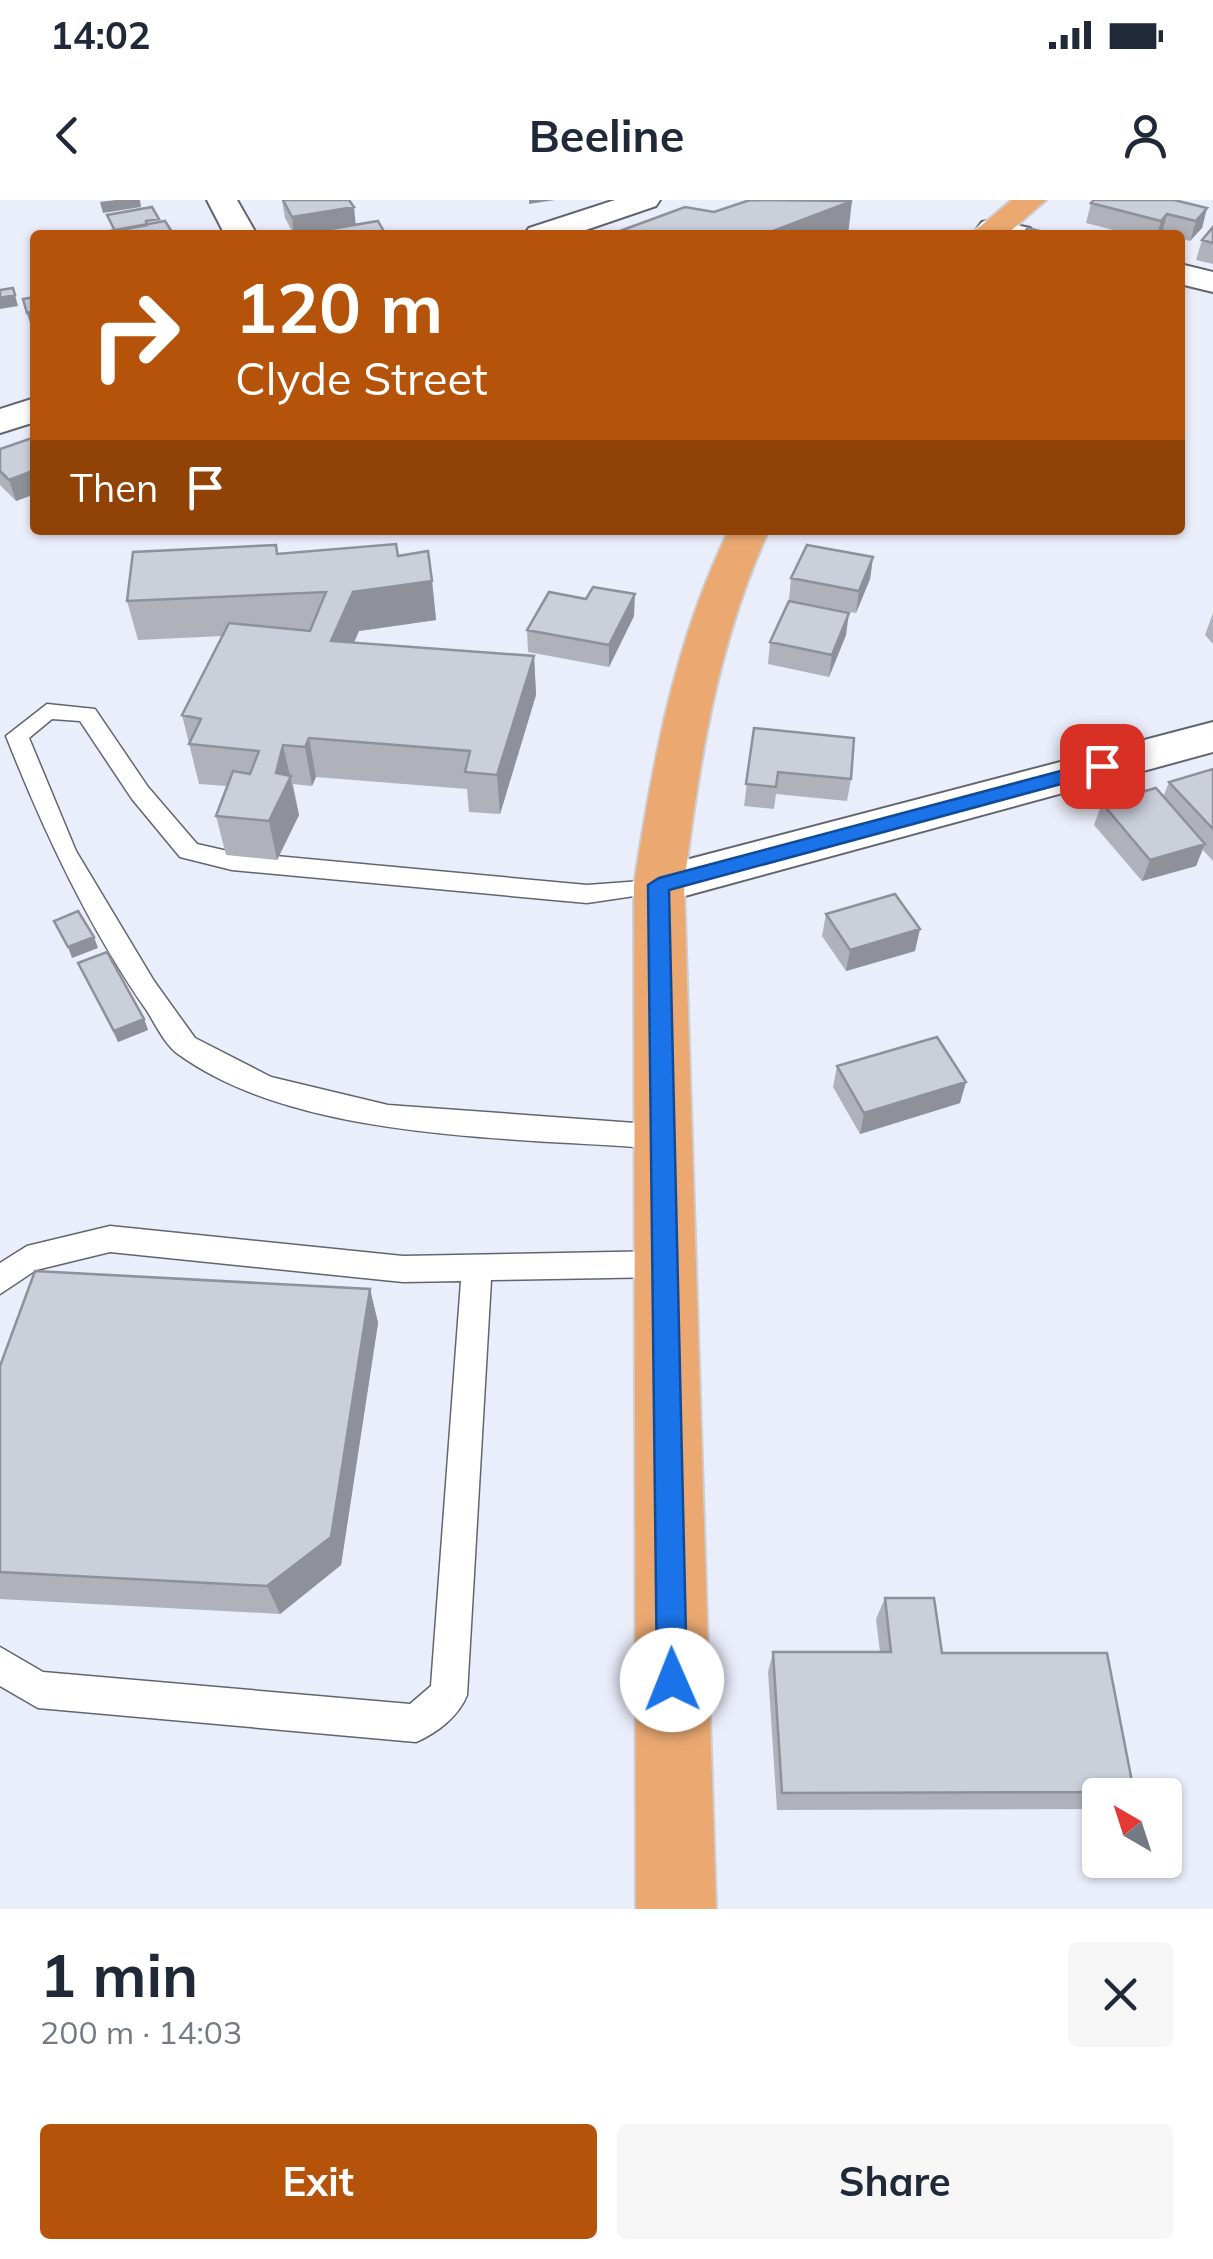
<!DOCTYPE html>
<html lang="en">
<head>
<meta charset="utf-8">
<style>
  :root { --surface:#fff; --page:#f6f6f7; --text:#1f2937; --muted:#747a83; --accent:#b45309 }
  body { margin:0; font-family:Mulish,sans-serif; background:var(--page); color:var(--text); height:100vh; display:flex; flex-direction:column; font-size:38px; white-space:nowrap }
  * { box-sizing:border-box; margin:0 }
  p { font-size:32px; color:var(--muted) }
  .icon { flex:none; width:55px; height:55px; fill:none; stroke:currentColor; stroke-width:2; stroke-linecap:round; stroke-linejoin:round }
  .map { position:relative; height:1709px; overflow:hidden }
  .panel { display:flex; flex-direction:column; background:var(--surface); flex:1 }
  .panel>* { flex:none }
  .guide { position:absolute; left:30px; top:30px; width:1155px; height:305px; border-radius:10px; box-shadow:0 2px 8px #0004; background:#b45309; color:#fff; overflow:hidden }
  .needle { width:65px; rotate:321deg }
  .buttons { position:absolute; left:1082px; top:1578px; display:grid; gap:20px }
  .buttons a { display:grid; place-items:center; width:100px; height:100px; border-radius:10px; background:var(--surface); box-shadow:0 2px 8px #0004; font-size:50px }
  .pin { position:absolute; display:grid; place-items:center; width:85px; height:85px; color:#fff; margin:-42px; border-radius:20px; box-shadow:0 5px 15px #0006 }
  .me { position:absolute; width:110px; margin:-55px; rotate:359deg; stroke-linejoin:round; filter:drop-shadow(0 0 8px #0008) }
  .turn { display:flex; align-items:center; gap:35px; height:210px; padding:0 40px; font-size:45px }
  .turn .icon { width:130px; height:130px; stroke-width:2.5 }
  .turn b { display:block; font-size:70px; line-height:85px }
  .then { display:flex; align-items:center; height:95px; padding:0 40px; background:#0003; gap:20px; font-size:38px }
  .round { display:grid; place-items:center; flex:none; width:105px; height:105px; border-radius:10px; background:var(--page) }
  .overview { display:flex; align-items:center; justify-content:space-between; height:170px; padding:0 40px }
  h1 { font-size:60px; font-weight:700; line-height:75px }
  .primary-button { display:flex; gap:20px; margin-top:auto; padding:20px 40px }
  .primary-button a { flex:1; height:115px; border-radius:10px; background:var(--accent); color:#fff; font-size:40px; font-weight:700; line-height:115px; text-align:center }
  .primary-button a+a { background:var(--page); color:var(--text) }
  .status { display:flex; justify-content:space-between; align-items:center; height:70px; padding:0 50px; background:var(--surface); direction:ltr }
  .status svg { height:28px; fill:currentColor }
  header { display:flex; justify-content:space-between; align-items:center; height:130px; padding:0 40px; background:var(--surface); font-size:45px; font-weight:700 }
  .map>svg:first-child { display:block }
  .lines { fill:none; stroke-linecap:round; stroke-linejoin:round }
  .lane-casing { stroke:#62656f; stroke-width:3 }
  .street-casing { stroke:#62656f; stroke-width:4 }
  .primary-casing { stroke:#cdcdcf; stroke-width:4 }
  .lane { fill:#fff; fill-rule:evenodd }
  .street { fill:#fff; fill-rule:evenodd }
  .primary { fill:#eba971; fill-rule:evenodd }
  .wall { fill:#afb2bb }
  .shaded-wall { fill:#8e9199 }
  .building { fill:#cbcfda; stroke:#8e9199; stroke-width:2.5 }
  .route { fill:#1a73e8; stroke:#114b97; stroke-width:2.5 }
</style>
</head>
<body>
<div class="status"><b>14:02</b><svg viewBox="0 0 49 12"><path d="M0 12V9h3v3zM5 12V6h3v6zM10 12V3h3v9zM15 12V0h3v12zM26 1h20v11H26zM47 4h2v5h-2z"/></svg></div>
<header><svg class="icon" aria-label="back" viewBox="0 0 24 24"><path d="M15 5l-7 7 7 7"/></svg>Beeline<svg class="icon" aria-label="person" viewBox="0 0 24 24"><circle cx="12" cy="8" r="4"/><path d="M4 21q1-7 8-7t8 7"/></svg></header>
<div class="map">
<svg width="1213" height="1709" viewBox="0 0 1213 1709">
  <rect width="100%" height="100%" fill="#eaedfa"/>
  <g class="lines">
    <g class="lane-casing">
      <path id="lane" d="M47 504 95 509 148 587 197 644 232 652 587 685 668 679 672 685 668 691 587 703 232 670 180 657 132 599 80 521 52 519 29 538 76 651 154 781 195 838 271 877 388 905 663 925 673 929 677 937 673 945 663 949C518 937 299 942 178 854 165 845 156 825 147 811 88 726 44 632 6 536Z
        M110 1026 403 1056 665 1051 676 1055 680 1064 676 1073 665 1077 491 1080 467 1495C459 1516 437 1533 416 1542L38 1508 0 1486V1447L43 1472 410 1504 431 1486 461 1081 403 1082 110 1052 36 1070 0 1094V1063L27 1046Z"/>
    </g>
    <g class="street-casing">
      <path id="street" d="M207 0H237L257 35H225Z
        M615 0H660L656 6 571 35H524L529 28Z
        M993 20 1030 28 1035 35H981L977 29 982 22Z
        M1180 64 1213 72V92L1180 84Z
        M35 198V222L0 233V209Z
        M1213 522V552L659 703 641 698 634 685 641 672 659 667Z"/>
    </g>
    <g class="primary-casing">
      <path id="primary" d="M1012 0H1046L1006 35H970Z
        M729 330H769C717 443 699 562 684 685L716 1709H636L634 685C653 562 674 443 729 330Z"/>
    </g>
    <use href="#lane" class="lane"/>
    <use href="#street" class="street"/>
    <use href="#primary" class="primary"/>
  </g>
  <path class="wall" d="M282 0 356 25 386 35H320L319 32 294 35 285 18Z
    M1091 3 1207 8 1202 28 1190 41 1180 38V35L1162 34 1161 35H1133L1086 23Z
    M1213 27V64L1196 60 1202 40Z
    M35 237V294L16 301 0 285V249Z
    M276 345 278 354 398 356 432 381 436 420 359 431 354 443 534 456 536 495 500 614 469 612 467 589 316 577 312 586 293 584 299 615 277 660 226 655 216 616 227 586 199 584 182 515 223 436 138 440 127 401Z
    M873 357 870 379 856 413 789 400 791 378Z
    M586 399 634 416 609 467 528 452 527 430Z
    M1213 413V444L1205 435Z
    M846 435 829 477 768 464 770 442Z
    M754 528 851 579 847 601 776 594 774 609 744 606Z
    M1213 569V661L1202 649 1196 666 1142 681 1094 625 1102 603 1163 597 1169 582Z
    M826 714 915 751 846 771 822 736Z
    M78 763 144 819 148 830 118 842Z
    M837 866 966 882 960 903 860 934 833 887Z
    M370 1089 378 1123 341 1365 280 1414 0 1399V1166Z
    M885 1398 942 1453 1134 1592 1131 1595H1100V1609L777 1610 768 1472 773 1452H880L876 1419Z"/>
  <path class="shaded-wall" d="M116 0H140L141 7 103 13 100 2Z
    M529 0H555L529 4Z
    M852 1 848 35H762Z
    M354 7 356 27 294 35 292 17Z
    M1207 8 1202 28 1190 41 1196 21Z
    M1167 14 1162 34 1157 35 1161 21Z
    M15 95 18 106 0 109V98Z
    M35 111V123H30L27 113Z
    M35 270V294L16 301 9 280Z
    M873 357 870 379 856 413 859 391Z
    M432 381 436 420 359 431 337 480 331 441 353 392Z
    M635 394 634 416 609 467V445Z
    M849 413 846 435 829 477 832 455Z
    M534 456 536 495 500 614 497 575Z
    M309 538 316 577 312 586 305 547Z
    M283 545 299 615 277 660 269 621 276 573Z
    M1205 644 1196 666 1142 681 1150 660Z
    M920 729 915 751 846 771 850 750Z
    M94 737 98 748 72 758 68 747Z
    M144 819 148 830 118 842 114 831Z
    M966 882 960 903 860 934 864 913Z
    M370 1089 378 1123 341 1365 280 1414 267 1386Z"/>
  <path class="building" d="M283 0H349L354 7 292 17Z
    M750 0 852 1 762 35H609L685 7 714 12Z
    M1094 0H1174L1207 8 1196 21 1167 14 1161 21 1091 3Z
    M152 7 159 19 146 21 147 25 115 31 107 15Z
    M165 21 172 32 158 35H100L99 33Z
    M378 21 386 35H321L319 31Z
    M1213 27V43L1202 40Z
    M1028 28 1055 35H1022Z
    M13 88 15 95 0 98V90Z
    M35 97V111L27 113 23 99Z
    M35 237V270L9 280 0 271V249Z
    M396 344 398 356 428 351 432 381 353 392 331 441 534 456 497 575 465 572 470 551 309 538 305 547 283 545 276 573 291 576 269 621 216 616 233 571 250 574 259 551 189 544 201 519 182 515 229 423 310 431 326 392 127 401 133 352 276 345 277 354Z
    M807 345 873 357 859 391 791 378Z
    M593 387 635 394 609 445 527 430 549 392 586 399Z
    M789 401 849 413 832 455 770 442Z
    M754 528 854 538 851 579 778 572 776 587 746 584Z
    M1213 569V629L1169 582Z
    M1156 588 1205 644 1150 660 1102 603Z
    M895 694 920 729 850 750 826 714Z
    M78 711 94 737 68 747 54 721Z
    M107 752 144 819 114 831 78 763Z
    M937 837 966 882 864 913 837 866Z
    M35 1071 370 1089 331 1337 267 1386 0 1372V1166Z
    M885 1398H934L942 1453H1107L1134 1592 782 1593 773 1452H891Z"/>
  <path class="route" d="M1102 560 1109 562V571L669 690 687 1480 683 1491 672 1496 662 1491 657 1480 648 685 659 678Z"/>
</svg>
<div class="buttons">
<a><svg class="needle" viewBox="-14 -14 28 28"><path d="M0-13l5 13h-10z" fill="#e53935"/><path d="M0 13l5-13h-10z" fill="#747a83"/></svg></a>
</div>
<div class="pin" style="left:1102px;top:566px;background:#d93025"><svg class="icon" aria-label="arrive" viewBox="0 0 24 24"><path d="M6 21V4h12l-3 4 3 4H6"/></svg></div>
<svg class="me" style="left:672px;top:1480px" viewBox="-20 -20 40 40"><circle r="19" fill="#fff"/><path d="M0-13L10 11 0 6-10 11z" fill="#1a73e8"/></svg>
<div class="guide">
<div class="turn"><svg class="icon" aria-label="right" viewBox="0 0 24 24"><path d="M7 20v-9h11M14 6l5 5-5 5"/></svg><div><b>120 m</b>Clyde Street</div></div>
<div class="then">Then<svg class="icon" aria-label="arrive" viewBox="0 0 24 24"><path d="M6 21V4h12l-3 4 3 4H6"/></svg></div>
</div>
</div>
<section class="panel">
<div class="overview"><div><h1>1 min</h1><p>200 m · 14:03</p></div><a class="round"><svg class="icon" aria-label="close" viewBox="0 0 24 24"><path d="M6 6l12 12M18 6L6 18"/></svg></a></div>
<div class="primary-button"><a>Exit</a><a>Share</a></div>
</section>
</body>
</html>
